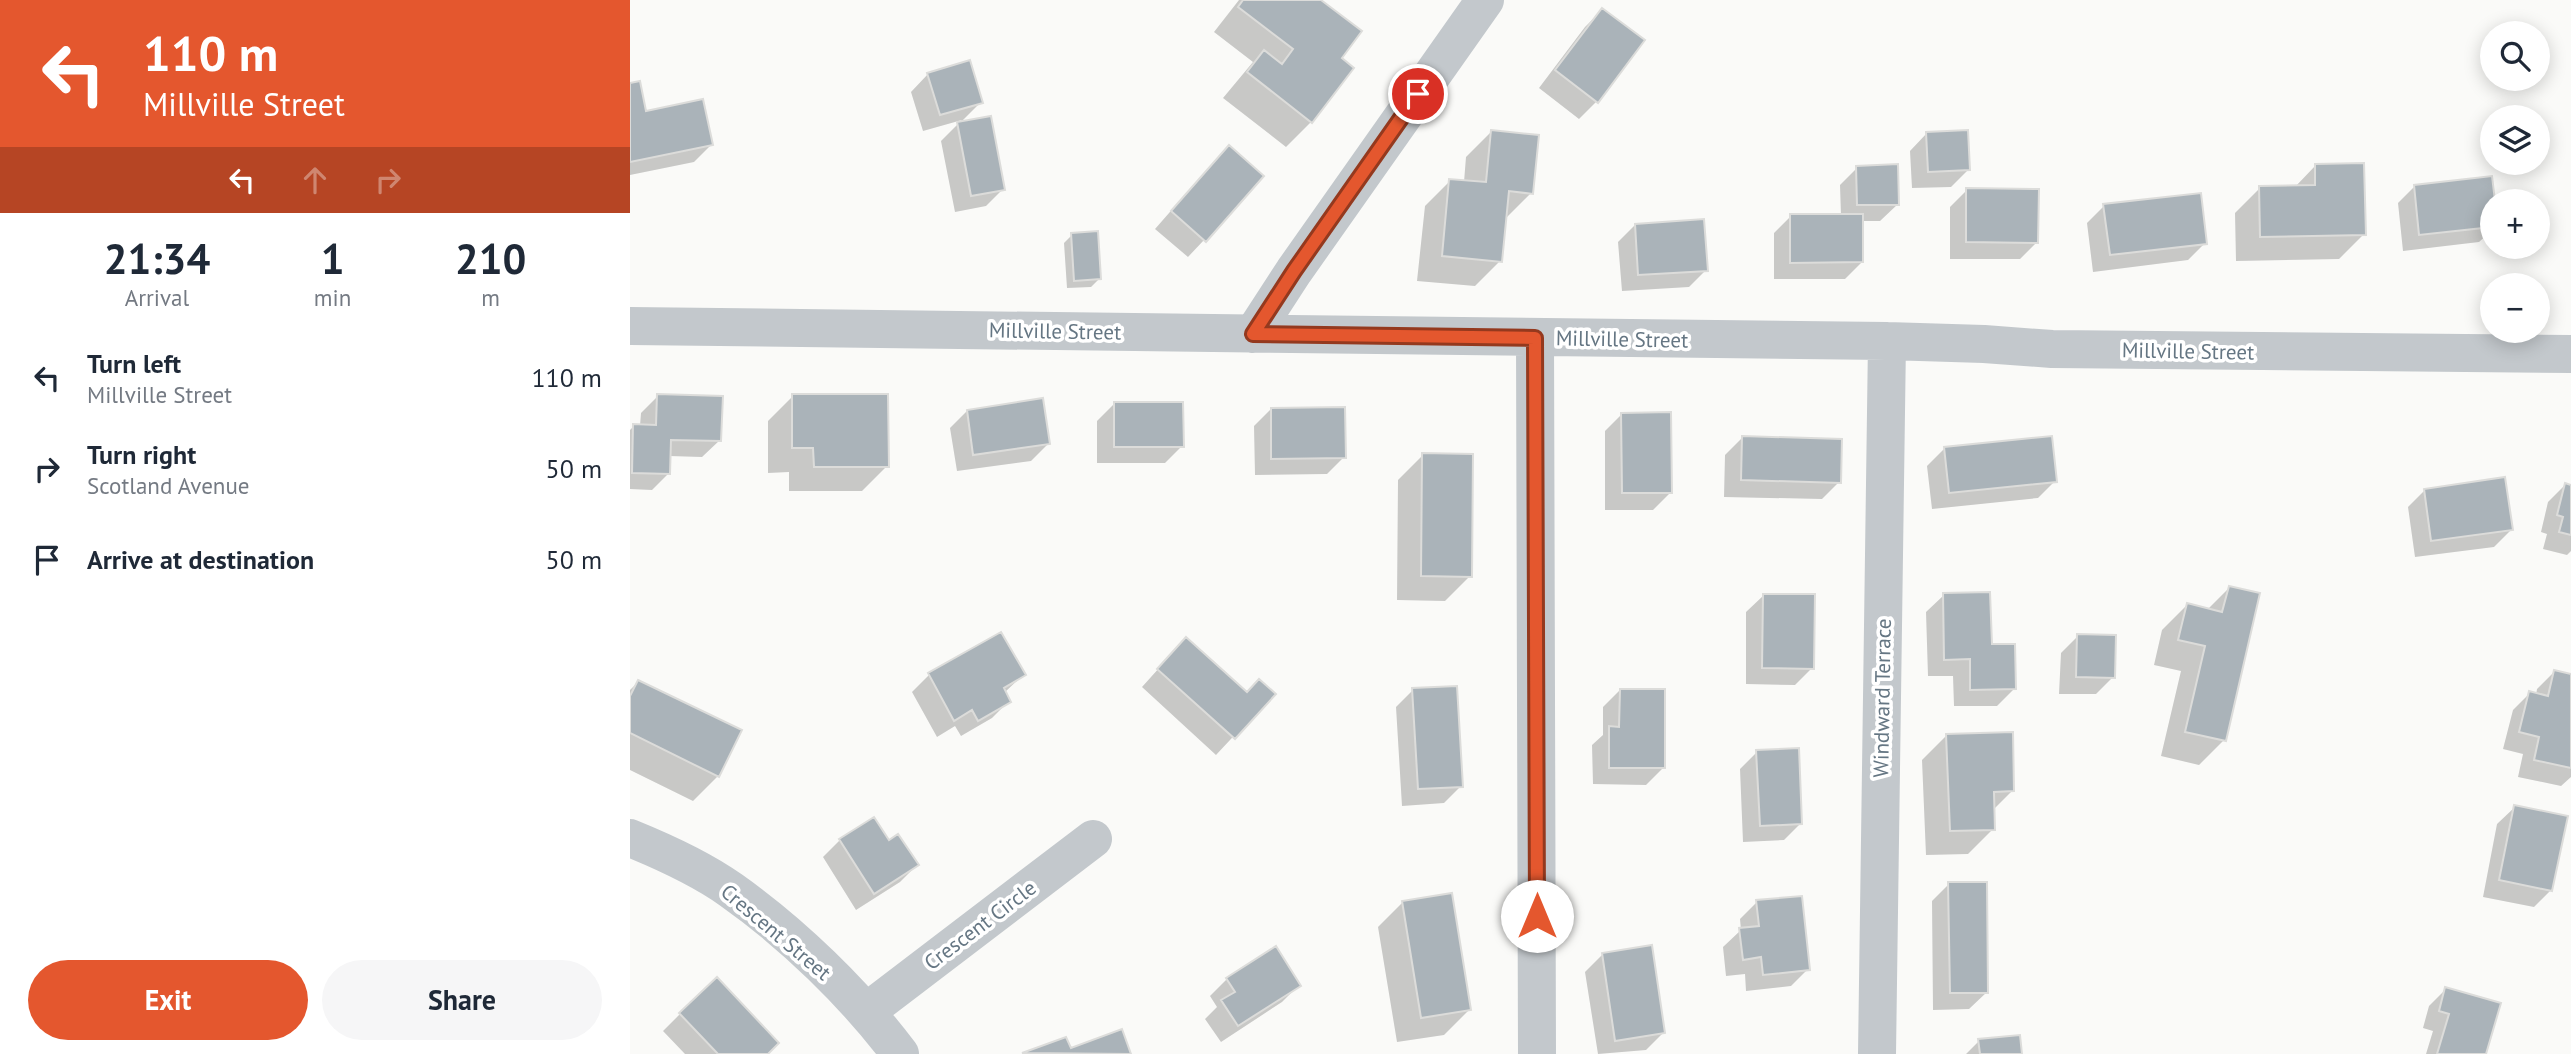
<!DOCTYPE html>
<html lang="en">
<head>
<meta charset="utf-8">
<style>
  :root { --surface:#fff; --page:#f6f6f7; --text:#1f2937; --muted:#747a83; --accent:#e4572e }
  body { margin:0; font-family:"PT Sans",sans-serif; background:var(--page); color:var(--text); height:100vh; display:flex; flex-direction:column; font-size:26px; white-space:nowrap }
  * { box-sizing:border-box; margin:0 }
  p { font-size:23px; color:var(--muted) }
  .icon { flex:none; width:38px; height:38px; fill:none; stroke:currentColor; stroke-width:2; stroke-linecap:round; stroke-linejoin:round }
  .map { position:relative; flex:1; overflow:hidden }
  .drawer { display:flex; flex-direction:column; background:var(--surface); width:630px }
  .drawer>* { flex:none }
  .hud { background:#e4572e; color:#fff; overflow:hidden }
  .tools { position:absolute; left:1850px; top:21px; display:grid; gap:14px }
  .tools a { display:grid; place-items:center; width:70px; height:70px; border-radius:50%; background:var(--surface); box-shadow:0 4px 18px #0003; font-size:35px }
  .pin { position:absolute; display:grid; place-items:center; width:60px; height:60px; color:#fff; margin:-30px; border:4px solid #fff; border-radius:50%; box-shadow:0 2px 7px #0007 }
  .me { position:absolute; width:77px; margin:-38px; rotate:0deg; stroke-linejoin:round; filter:drop-shadow(0 0 5px #0008) }
  .turn { display:flex; align-items:center; gap:24px; height:147px; padding:0 28px; font-size:32px }
  .turn .icon { width:91px; height:91px; stroke-width:2.5 }
  .turn b { display:block; font-size:49px; line-height:60px }
  .lanes { display:flex; align-items:center; height:66px; padding:0 28px; background:#0003; justify-content:center; gap:35px; direction:ltr }
  .lanes .off { opacity:.35 }
  .eta { display:flex; justify-content:space-evenly; align-items:center; height:119px; text-align:center }
  .eta b { font-size:42px; font-weight:700; line-height:49px }
  .cta { display:flex; gap:14px; margin-top:auto; padding:14px 28px }
  .cta a { flex:1; height:80px; border-radius:42px; background:var(--accent); color:#fff; font-size:28px; font-weight:700; line-height:80px; text-align:center }
  .cta a+a { background:var(--page); color:var(--text) }
  ul { padding:0; list-style:none }
  li { display:flex; align-items:center; gap:21px; height:91px; padding:0 28px }
  li div { flex:1 }
  li b { display:block; font-size:26px }
  li em { font-style:normal }
  main { display:flex; flex:1; min-height:0 }
  .map>svg:first-child { display:block }
  .shadow { fill:#0003 }
  .building { fill:#aab3b9; stroke:#dcdcda; stroke-width:2 }
  .lines { fill:none; stroke-linecap:round; stroke-linejoin:round }
  .street { stroke:#c3c8cc; stroke-width:38 }
  .route-casing { stroke:#94391e; stroke-width:18 }
  .route { stroke:#e4572e; stroke-width:12 }
  .labels { text-anchor:middle; dominant-baseline:central; stroke-width:7; stroke-linejoin:round; paint-order:stroke }
  .street-label { font-size:21px; fill:#657683; stroke:#fff }
</style>
</head>
<body>
<main>
<section class="drawer">
<div class="hud">
<div class="turn"><svg class="icon" aria-label="left" viewBox="0 0 24 24"><path d="M17 20v-9H6M10 6l-5 5 5 5"/></svg><div><b>110 m</b>Millville Street</div></div>
<div class="lanes"><svg class="icon" aria-label="left" viewBox="0 0 24 24"><path d="M17 20v-9H6M10 6l-5 5 5 5"/></svg><svg class="icon off" aria-label="ahead" viewBox="0 0 24 24"><path d="M12 20V5M6 11l6-6 6 6"/></svg><svg class="icon off" aria-label="right" viewBox="0 0 24 24"><path d="M7 20v-9h11M14 6l5 5-5 5"/></svg></div>
</div>
<div class="eta">
<div><b>21:34</b><p>Arrival</p></div>
<div><b>1</b><p>min</p></div>
<div><b>210</b><p>m</p></div>
</div>
<ul>
<li><svg class="icon" aria-label="left" viewBox="0 0 24 24"><path d="M17 20v-9H6M10 6l-5 5 5 5"/></svg><div><b>Turn left</b><p>Millville Street</p></div><em>110 m</em></li>
<li><svg class="icon" aria-label="right" viewBox="0 0 24 24"><path d="M7 20v-9h11M14 6l5 5-5 5"/></svg><div><b>Turn right</b><p>Scotland Avenue</p></div><em>50 m</em></li>
<li><svg class="icon" aria-label="arrive" viewBox="0 0 24 24"><path d="M6 21V4h12l-3 4 3 4H6"/></svg><div><b>Arrive at destination</b></div><em>50 m</em></li>
</ul>
<div class="cta"><a>Exit</a><a>Share</a></div>
</section>
<div class="map">
<svg width="1941" height="1054" viewBox="0 0 1941 1054">
  <rect width="100%" height="100%" fill="#fafaf8"/>
  <path class="shadow" d="M609 0H689L709 58 681 122 656 147 593 98 623 62 584 32Z
    M972 10 1012 41 966 102 949 119 909 88 955 27Z
    M298 74 351 102 329 124 373 189 356 206 325 212 311 141 332 120 293 131 281 92Z
    M0 85 15 113 81 145 64 162 0 175Z
    M861 132 901 193 876 218 870 261 845 286 787 281 795 206 820 181 834 182 836 157Z
    M1297 133 1338 170 1321 187 1282 188 1280 151Z
    M582 164 574 240 558 257 525 229Z
    M1685 166 1734 234 1709 259 1606 261 1605 213 1630 188 1665 187Z
    M1227 168 1268 204 1250 221H1231L1232 262 1215 279H1144V233L1161 216H1211L1210 185Z
    M1861 178 1864 201 1862 230 1849 242 1773 251 1768 203 1785 186Z
    M1337 190 1407 242 1390 259H1320V207Z
    M1474 206 1575 243 1558 260 1463 272 1457 223Z
    M1005 225 1076 270 1059 287 992 291 988 242Z
    M442 235 470 278 461 287 437 288 434 243Z
    M28 396 90 440 72 457 39 456V473L22 490 0 489V430L4 426H10L11 413Z
    M163 396 257 466 232 491H159V472L138 473V421Z
    M484 404 552 446 535 463H467V421Z
    M641 409 714 457 697 474 625 475 624 426Z
    M337 411 418 444 401 461 327 471 320 428Z
    M992 414 1040 493 1023 510H975V431Z
    M1112 438 1209 482 1192 499 1094 497 1095 455Z
    M1314 449 1425 481 1408 498 1302 509 1297 466Z
    M793 455 840 576 815 601 767 600 768 480Z
    M1935 485 1941 487V551L1937 555 1913 549 1917 534 1911 532 1918 502Z
    M1795 490 1881 530 1864 547 1785 557 1778 507Z
    M1599 588 1594 740 1569 765 1531 756 1551 671 1524 665 1532 630 1557 605 1577 610Z
    M1134 595 1182 668 1165 685 1116 684V612Z
    M1314 595 1360 646 1384 689 1367 706H1324L1323 676H1298L1296 612Z
    M370 634 393 675 374 693 379 701 362 718 331 736 325 726 307 737 282 692 299 675Z
    M1448 636 1483 677 1466 694H1429L1431 653Z
    M539 657 616 694H643L586 755 512 687Z
    M1924 672 1941 675V777L1931 786 1888 777 1893 754 1873 749 1883 710 1900 693 1906 695 1907 689Z
    M8 682 88 776 63 801 0 770V690Z
    M783 690 831 786 814 803 772 806 766 707Z
    M990 690 1033 768 1016 785 963 784 962 745 973 735V707Z
    M1317 735 1382 791 1363 810V829L1338 854 1296 855 1292 760Z
    M1127 752 1171 823 1154 840 1113 842 1110 769Z
    M1885 807 1921 890 1904 907 1853 897 1867 824Z
    M210 840 258 843 287 865 270 882 226 910 193 857Z
    M1319 884 1357 992 1339 1009 1303 1010 1302 901Z
    M773 902 839 1010 814 1035 767 1042 748 927Z
    M1127 902 1178 969 1161 986 1116 991 1115 974 1096 976 1093 947 1111 930 1110 919Z
    M972 955 1033 1033 1016 1050 968 1054 955 972Z
    M597 979 669 985 652 1002 591 1042 575 1019 587 1007 580 996Z
    M1816 989 1854 1054H1796L1803 1031 1793 1028 1799 1006Z
    M50 1014 136 1054H55L33 1031Z
    M491 1032 499 1054H395L435 1039 440 1051Z
    M1349 1041 1390 1054H1336Z"/>
  <path class="building" d="M613 0H691L732 31 712 58 724 68 682 123 617 72 634 50 652 64 663 49 608 7Z
    M972 8 1015 40 968 103 925 70Z
    M340 60 353 103 310 115 297 73Z
    M10 81 16 111 73 99 83 145 0 162V83Z
    M361 116 375 190 341 196 327 122Z
    M861 130 909 135 903 194 879 191 872 262 812 256 819 179 856 182Z
    M1338 130 1340 170 1298 172 1296 132Z
    M599 145 634 176 576 242 541 211Z
    M1734 163 1736 235 1630 237 1629 186 1685 185V164Z
    M1268 164 1269 205H1227L1226 166Z
    M1862 176 1865 201H1862V227L1789 235 1784 185Z
    M1336 188 1409 189 1408 243 1336 242Z
    M1571 193 1577 244 1480 255 1473 204Z
    M1160 214H1233V262L1160 263Z
    M1074 219 1078 271 1008 275 1005 224Z
    M468 231 471 279 444 281 441 233Z
    M27 394 93 396 91 441 41 440 40 474 2 473 3 424 26 425Z
    M162 394H258L259 467H184L183 448H162Z
    M413 398 420 444 343 455 337 410Z
    M484 402H553L554 447H484Z
    M715 407 716 458 641 459V408Z
    M1041 412 1042 493H992L991 413Z
    M1112 436 1212 439 1211 483 1111 480Z
    M1422 436 1427 482 1319 493 1314 447Z
    M792 453 843 454 842 577 791 576Z
    M1875 477 1883 530 1801 541 1794 489Z
    M1935 483 1941 485V535L1929 532 1933 517 1927 515Z
    M1599 586 1630 593 1596 741 1555 732 1575 646 1548 640 1557 603 1592 612Z
    M1360 592 1362 644H1385L1386 689 1340 690V659L1314 660 1313 593Z
    M1133 594H1185L1184 669 1132 668Z
    M371 632 396 675 374 688 381 702 348 721 342 710 324 721 298 673Z
    M1447 634 1486 635 1485 678 1446 677Z
    M556 637 617 692 629 679 646 694 605 739 527 669Z
    M1924 670 1941 674V768L1904 760 1909 737 1889 732 1899 691 1918 696Z
    M8 680 112 730 89 777 0 733V696Z
    M827 686 833 787 788 789 782 688Z
    M990 689H1035V768H979V726L989 727Z
    M1383 732 1384 791 1364 792 1365 830 1320 831 1316 734Z
    M1169 748 1172 824 1130 826 1126 750Z
    M1884 805 1938 816 1922 891 1869 880Z
    M244 817 259 840 268 834 289 865 244 894 209 839Z
    M1318 882H1357L1358 993H1320Z
    M822 893 841 1010 791 1018 772 901Z
    M1172 896 1180 970 1133 975 1131 957 1113 960 1109 928 1129 926 1126 900Z
    M1022 945 1035 1033 985 1041 972 953Z
    M646 946 671 986 608 1026 591 1000 605 992 596 978Z
    M87 977 149 1043 138 1054H88L49 1013Z
    M1815 987 1871 1003 1856 1054H1807L1819 1014 1809 1011Z
    M492 1029 501 1054 392 1053 436 1037 441 1048Z
    M1390 1035 1392 1054H1350L1348 1039Z"/>
  <g class="lines">
    <path class="street" d="M0 326 1257 341 1354 344 1422 349 1941 354
      M623 334 664 271 855 0
      M905 338 907 1054
      M0 838C32 851 73 870 101 890 162 933 225 994 270 1054
      M236 1012 463 839
      M1247 1054 1257 341"/>
  </g>
  <g class="lines">
    <g class="route-casing">
      <path id="route" d="M788 94 664 271 623 334 905 338 907 916"/>
    </g>
    <use href="#route" class="route"/>
  </g>
  <g class="labels">
    <g class="street-label">
      <text transform="translate(425 331) rotate(1)">Millville Street</text>
      <text transform="translate(992 339) rotate(1)">Millville Street</text>
      <text transform="translate(1558 351) rotate(1)">Millville Street</text>
      <text transform="translate(1252 698) rotate(-89)">Windward Terrace</text>
      <text transform="translate(350 925) rotate(-37)">Crescent Circle</text>
      <text transform="translate(146 932) rotate(40)">Crescent Street</text>
    </g>
  </g>
</svg>
<div class="tools">
<a><svg class="icon" aria-label="search" viewBox="0 0 24 24"><circle cx="10" cy="10" r="6"/><path d="M15 15l6 6"/></svg></a>
<a><svg class="icon" aria-label="layers" viewBox="0 0 24 24"><path d="M12 4l9 5-9 5-9-5zM3 14l9 5 9-5"/></svg></a>
<a>+</a>
<a>−</a>
</div>
<div class="pin" style="left:788px;top:94px;background:#d93025"><svg class="icon" aria-label="arrive" viewBox="0 0 24 24"><path d="M6 21V4h12l-3 4 3 4H6"/></svg></div>
<svg class="me" style="left:907px;top:916px" viewBox="-20 -20 40 40"><circle r="19" fill="#fff"/><path d="M0-13L10 11 0 6-10 11z" fill="#e4572e"/></svg>
</div>
</main>
</body>
</html>
